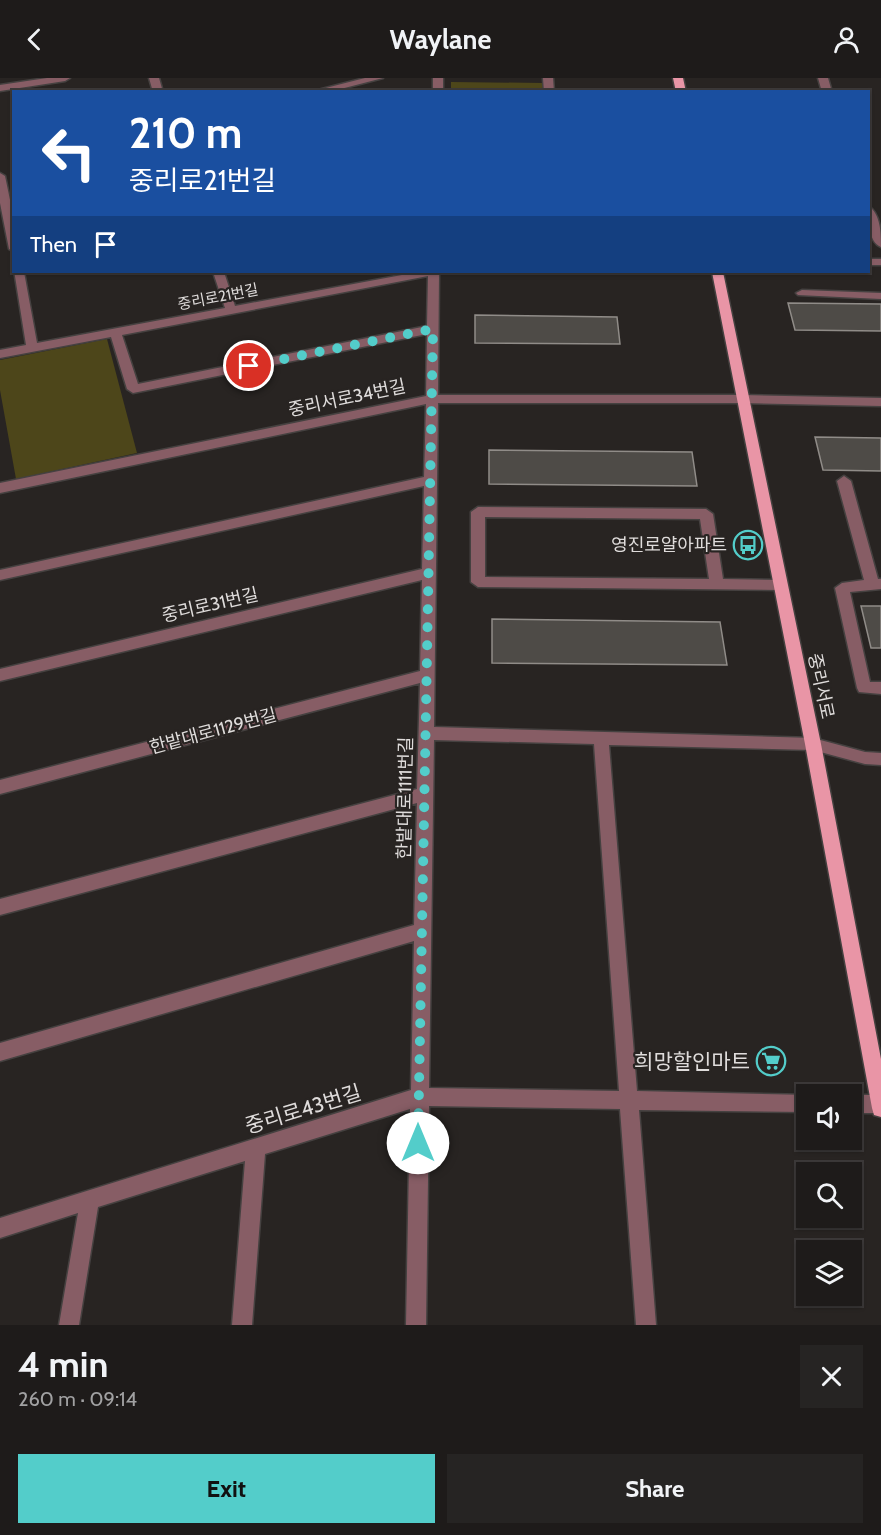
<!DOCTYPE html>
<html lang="en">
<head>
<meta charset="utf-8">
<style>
  :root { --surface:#1e1b1a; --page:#262423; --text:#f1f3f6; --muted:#a1a1a2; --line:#3c3939; --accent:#53cdca }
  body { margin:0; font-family:Cabin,"Noto Sans KR",sans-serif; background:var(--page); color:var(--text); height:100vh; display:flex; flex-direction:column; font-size:22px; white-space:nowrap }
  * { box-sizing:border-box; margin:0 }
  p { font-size:20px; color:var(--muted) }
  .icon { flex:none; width:33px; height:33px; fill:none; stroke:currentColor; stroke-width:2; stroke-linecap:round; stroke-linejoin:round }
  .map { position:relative; height:1247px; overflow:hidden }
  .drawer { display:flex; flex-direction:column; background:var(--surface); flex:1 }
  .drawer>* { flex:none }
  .top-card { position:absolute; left:12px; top:12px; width:858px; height:183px; border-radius:0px; box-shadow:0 2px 4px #0004,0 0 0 2px var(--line); background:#1a4fa0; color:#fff; overflow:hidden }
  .buttons { position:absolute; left:796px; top:1006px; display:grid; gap:12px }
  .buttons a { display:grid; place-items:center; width:66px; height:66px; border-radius:0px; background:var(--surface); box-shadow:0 2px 4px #0004,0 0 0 2px var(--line); font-size:30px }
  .pin { position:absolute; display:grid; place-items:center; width:51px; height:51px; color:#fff; margin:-26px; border:3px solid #fff; border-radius:50%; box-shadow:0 2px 6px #0007 }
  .me { position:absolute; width:66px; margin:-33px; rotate:0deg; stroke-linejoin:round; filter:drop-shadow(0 0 4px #0008) }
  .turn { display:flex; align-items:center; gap:21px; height:126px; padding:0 18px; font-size:27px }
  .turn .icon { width:78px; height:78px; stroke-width:2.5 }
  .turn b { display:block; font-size:42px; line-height:51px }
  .then { display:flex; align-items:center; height:57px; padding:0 18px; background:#0003; gap:12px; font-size:22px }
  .round { display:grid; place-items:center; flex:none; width:63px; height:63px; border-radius:0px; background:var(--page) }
  .summary { display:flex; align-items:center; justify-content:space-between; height:102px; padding:0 18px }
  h1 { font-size:36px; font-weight:700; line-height:45px }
  .action { display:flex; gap:12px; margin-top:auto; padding:12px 18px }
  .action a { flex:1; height:69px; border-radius:0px; background:var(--accent); color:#111; font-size:24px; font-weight:700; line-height:69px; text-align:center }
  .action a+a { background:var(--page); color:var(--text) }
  header { display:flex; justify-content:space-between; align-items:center; height:78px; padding:0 18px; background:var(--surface); font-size:27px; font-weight:700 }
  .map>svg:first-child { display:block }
  .green { fill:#4d461a }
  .building { fill:#4e4b47; stroke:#908c88; stroke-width:1.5 }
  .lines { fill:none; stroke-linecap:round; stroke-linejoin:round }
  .minor-casing { stroke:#454140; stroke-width:3 }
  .major-casing { stroke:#454140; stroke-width:3 }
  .minor { fill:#875d65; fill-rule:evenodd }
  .major { fill:#e995a6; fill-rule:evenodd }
  .route { stroke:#53cdca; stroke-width:10; stroke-dasharray:0 18 }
  .labels { text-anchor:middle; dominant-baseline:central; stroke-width:4.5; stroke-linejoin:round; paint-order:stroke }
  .far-street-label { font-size:15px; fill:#dfdcdb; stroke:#282422 }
  .street-label { font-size:18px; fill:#dfdcdb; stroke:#282422 }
  .poi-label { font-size:18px; fill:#dfdcdb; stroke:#282422; text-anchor:end }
  .near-poi-label { font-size:21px; fill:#dfdcdb; stroke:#282422; text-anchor:end }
  .near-street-label { font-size:21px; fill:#dfdcdb; stroke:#282422 }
</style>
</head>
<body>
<header><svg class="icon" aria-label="back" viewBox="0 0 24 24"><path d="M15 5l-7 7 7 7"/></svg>Waylane<svg class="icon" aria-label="person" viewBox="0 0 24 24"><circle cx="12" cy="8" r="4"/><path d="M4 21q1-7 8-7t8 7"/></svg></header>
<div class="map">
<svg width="881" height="1247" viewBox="0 0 881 1247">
  <rect width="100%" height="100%" fill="#282422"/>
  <path class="green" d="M451 4 543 5 544 13H451Z
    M107 261 137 375 16 401 0 312V282Z"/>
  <path class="building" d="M788 225 881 226V253L795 252Z
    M475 237 617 239 620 266 475 265Z
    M815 359 881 360V393L823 392Z
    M489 372 692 374 697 408 489 406Z
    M861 528H881V570H871Z
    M492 541 720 544 727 587 492 585Z"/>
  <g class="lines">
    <g class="minor-casing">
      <path id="minor" d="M47 0H70L65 3 0 13V7Z
        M149 0H159L163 14H153Z
        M365 0H383L329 14H310Z
        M433 0H443V14H433Z
        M543 0H553L554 14H544Z
        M818 0H828L832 14H822Z
        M0 95 5 98 14 141V174L9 171 0 125Z
        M868 128C881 135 881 157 881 169 868 164 868 140 868 128Z
        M868 181H881V187H868Z
        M14 192 24 194 37 265 225 230 213 194H224L235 228 418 194H439L438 317H742L881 320V328L742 325H438L434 649 813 660 865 674 881 675V687L865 686 813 672 609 667 637 1013 810 1017H807V1034L639 1032 656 1247H636L620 1031 429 1028 426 1247H406L410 1031 265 1076 252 1247H232L245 1083 98 1129 79 1247H59L78 1135 0 1160V1140L411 1012 414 863 0 983V965L414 847 417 725 0 837V821L417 711 420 605 0 716V702L420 593 422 502 0 603V591L422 491 424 408 0 502V492L424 399 426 326 0 415V405L426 318 427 256 133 315 127 311 111 259 0 280V272L26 267ZM428 198 427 248 138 306 122 257ZM434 662 594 666 619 1013 429 1010Z
        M802 212 881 215V221L798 217 796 215Z
        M844 398 851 403 878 501H881V511L850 514 870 604H881V616L859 614 857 610 835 510 842 505 864 502 837 403Z
        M478 429 706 431 713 436 723 501 780 502 787 507 780 512 478 509 471 504V434ZM485 439 700 441 709 501 485 499Z
        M852 1017H881V1035H852Z"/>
    </g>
    <g class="major-casing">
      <path id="major" d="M673 0H683L686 14H676Z
        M712 194H723L821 666 881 981V1039L874 1037 872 1030 805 666Z"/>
    </g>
    <use href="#minor" class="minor"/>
    <use href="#major" class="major"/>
  </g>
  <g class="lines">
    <path class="route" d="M249 288 433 251 418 1065"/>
  </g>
  <defs>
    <g id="bus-ring" transform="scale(1.5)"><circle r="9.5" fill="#282422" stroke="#53cdca" stroke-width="1.5"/><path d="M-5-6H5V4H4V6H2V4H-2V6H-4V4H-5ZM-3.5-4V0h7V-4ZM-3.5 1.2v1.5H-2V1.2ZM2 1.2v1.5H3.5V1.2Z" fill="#53cdca"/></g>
    <g id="supermarket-ring" transform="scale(1.5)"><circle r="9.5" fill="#282422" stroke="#53cdca" stroke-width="1.5"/><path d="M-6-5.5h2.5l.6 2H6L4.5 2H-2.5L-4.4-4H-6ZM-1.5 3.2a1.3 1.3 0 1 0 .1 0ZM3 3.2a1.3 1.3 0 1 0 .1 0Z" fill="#53cdca"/></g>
  </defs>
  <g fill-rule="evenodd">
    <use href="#bus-ring" x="748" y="467"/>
    <use href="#supermarket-ring" x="771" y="983"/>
  </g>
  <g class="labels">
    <g class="far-street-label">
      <text transform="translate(218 219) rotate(-11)">중리로21번길</text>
    </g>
    <g class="street-label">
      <text transform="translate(347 320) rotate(-12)">중리서로34번길</text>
      <text transform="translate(210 527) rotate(-13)">중리로31번길</text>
      <text transform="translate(821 608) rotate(78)">중리서로</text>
      <text transform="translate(213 653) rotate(-15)">한밭대로1129번길</text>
      <text transform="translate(405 720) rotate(-89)">한밭대로1111번길</text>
    </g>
    <g class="poi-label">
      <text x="727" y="467">영진로얄아파트</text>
    </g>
    <g class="near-poi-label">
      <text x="750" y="983">희망할인마트</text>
    </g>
    <g class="near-street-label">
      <text transform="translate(303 1031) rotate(-17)">중리로43번길</text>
    </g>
  </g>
</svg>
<div class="buttons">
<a><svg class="icon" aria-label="sound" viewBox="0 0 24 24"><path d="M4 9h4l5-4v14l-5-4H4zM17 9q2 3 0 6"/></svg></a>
<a><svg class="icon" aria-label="search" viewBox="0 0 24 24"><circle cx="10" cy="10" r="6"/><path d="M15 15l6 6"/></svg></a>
<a><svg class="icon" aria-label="layers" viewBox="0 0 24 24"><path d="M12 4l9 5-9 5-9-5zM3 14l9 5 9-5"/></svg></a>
</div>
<div class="pin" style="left:249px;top:288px;background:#d93025"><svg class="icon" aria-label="arrive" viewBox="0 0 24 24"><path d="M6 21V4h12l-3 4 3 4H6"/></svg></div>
<svg class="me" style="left:418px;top:1065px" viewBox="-20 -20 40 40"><circle r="19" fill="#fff"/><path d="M0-13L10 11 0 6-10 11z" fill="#53cdca"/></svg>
<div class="top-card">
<div class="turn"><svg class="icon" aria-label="left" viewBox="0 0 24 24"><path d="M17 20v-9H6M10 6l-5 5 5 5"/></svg><div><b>210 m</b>중리로21번길</div></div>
<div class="then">Then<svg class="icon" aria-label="arrive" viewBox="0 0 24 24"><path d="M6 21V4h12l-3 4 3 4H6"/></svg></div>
</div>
</div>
<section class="drawer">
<div class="summary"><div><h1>4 min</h1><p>260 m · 09:14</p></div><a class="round"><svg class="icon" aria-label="close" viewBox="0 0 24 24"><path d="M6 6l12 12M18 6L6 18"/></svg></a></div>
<div class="action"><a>Exit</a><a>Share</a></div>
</section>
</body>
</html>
